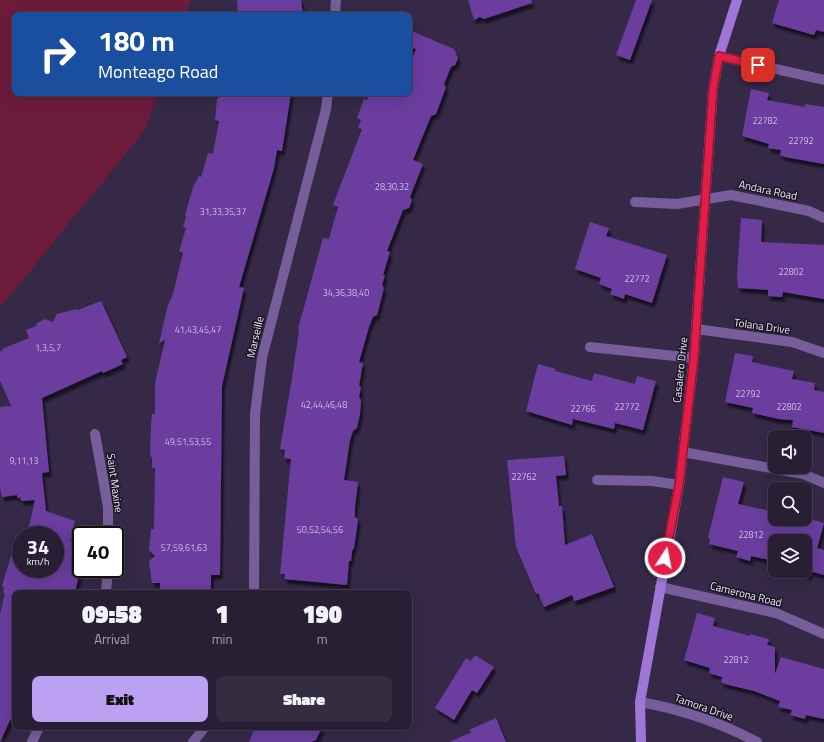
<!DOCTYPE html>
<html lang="en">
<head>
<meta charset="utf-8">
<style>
  :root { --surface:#281f35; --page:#342c41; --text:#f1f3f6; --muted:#a5a2ad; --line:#443d50; --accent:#bca0f2 }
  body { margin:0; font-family:"Titillium Web",sans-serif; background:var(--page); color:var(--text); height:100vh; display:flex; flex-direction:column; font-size:15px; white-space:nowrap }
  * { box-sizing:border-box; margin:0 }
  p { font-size:13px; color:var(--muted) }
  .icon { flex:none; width:22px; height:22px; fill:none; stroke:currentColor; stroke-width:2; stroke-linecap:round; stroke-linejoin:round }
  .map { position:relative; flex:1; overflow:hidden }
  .side { position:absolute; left:12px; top:590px; width:400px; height:140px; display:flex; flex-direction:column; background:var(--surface); border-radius:8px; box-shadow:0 4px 16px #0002,0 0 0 1px var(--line) }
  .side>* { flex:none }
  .banner { position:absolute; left:12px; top:12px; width:400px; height:84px; border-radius:8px; box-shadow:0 4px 16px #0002,0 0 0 1px var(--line); background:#1a4fa0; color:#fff; overflow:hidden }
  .fabs { position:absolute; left:768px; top:430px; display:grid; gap:8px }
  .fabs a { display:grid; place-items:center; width:44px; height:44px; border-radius:8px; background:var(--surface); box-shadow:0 4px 16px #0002,0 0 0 1px var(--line); font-size:20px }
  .speed { position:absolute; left:12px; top:526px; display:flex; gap:8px; font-size:20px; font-weight:700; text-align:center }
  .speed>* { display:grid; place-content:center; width:52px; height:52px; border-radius:50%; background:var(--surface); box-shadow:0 4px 16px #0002,0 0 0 1px var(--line); line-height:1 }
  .speed small { font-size:10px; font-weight:400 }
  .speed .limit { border:2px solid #111; border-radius:6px; background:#fff; color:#111 }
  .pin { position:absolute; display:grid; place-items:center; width:34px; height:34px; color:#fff; margin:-17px; border-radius:8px; box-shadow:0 2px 6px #0006 }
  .me { position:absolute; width:44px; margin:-22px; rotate:11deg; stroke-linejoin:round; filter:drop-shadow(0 0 3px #0008) }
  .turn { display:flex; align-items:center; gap:14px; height:84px; padding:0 20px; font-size:18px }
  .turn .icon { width:52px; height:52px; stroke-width:2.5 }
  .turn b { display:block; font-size:28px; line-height:34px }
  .eta { display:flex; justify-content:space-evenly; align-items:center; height:68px; text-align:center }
  .eta b { font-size:24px; font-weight:800; line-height:28px }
  .cta { display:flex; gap:8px; margin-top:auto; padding:8px 20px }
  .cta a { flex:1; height:46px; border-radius:8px; background:var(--accent); color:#111; font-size:16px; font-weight:800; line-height:46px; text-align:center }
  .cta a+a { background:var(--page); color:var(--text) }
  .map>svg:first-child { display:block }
  .green { fill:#6d1b3a }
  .building { fill:#6b3d9f; filter:url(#shadow) }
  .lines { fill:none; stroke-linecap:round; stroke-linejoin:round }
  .street { stroke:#775e9a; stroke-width:10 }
  .secondary { stroke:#9f76d6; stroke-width:10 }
  .route-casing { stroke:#92132f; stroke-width:10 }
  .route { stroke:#e11d48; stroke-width:7 }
  .labels { text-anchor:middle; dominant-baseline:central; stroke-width:3; stroke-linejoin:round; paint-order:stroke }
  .number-label { font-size:9px; fill:#cdbce3 }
  .street-label { font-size:11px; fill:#eee7fa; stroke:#1a1522 }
</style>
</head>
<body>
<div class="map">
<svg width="824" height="742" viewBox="0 0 824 742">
  <defs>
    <filter id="shadow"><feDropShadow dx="2.5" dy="4.5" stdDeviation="1" flood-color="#0009"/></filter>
  </defs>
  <rect width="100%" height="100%" fill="#352947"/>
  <path class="green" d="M0 0H191L185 15H15V93H158L145 130 0 308Z"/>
  <path class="building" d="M237 0H301L303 15H238Z
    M468 0H531L532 3 484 19 480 17 474 20Z
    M636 0H652L630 60 616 55Z
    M779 0H824V32L816 30 814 35 772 23Z
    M409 30 454 49 458 58 455 65 451 67 444 84 446 87 436 114 431 116 413 160 423 164 410 197 412 200 409 208 403 210 387 251 390 252 383 275H385L382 285 384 288 382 296 377 315 373 317 369 327 359 362 363 363 359 386 361 387 359 397 361 400 360 414 357 428 353 431 350 440 344 480 358 482 355 507V517L358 519 357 528 354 548 352 551 351 561H349L347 585 284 579 285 574H280L291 459 284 458 285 450 280 449 292 378 299 330 298 329 323 238 329 239 338 207 333 205 362 129 358 128 361 120 357 118 364 99 367 100 370 93H409V68L416 49 409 47Z
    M751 89 769 93 767 100 805 107V104L824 107V164L785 157 780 155 781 150 768 148 769 144 742 136Z
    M226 93H291L282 151 277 150 274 168 239 287 244 288 222 386 220 575H211V593H160V583H152L149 561 155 556 149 550 151 529H154L155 468H152V458L150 455 151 426 152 414H155V383L165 340 159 343 168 305 173 294 183 253 179 251 186 228 183 227 186 217 185 215 193 187 199 176 201 177 208 153 213 154 219 121 215 120 217 99Z
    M741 218 762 220 761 242 824 245V299L783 292 782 297 768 296V290L738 288 737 274Z
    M590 222 609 228 606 236 667 255 652 303 625 294 624 299 610 294 612 289 599 284 601 278 575 269Z
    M101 301 127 357 121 360 123 364 103 373 102 371 42 398 49 472 42 473 46 511 75 521 70 541 77 542 72 568 80 570 75 593H15V709L0 742V615L5 593H3L4 588 2 586 17 536 21 537V569H55V535H27L35 500 21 501 20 497 17 498V495L2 497 0 488V407L11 406 0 381V352L4 348 29 338 26 330 36 326 37 323 45 319 53 322 57 314 77 309 78 310Z
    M735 353 753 356 752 362 794 371 792 379 815 383 814 390 824 392V433L792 427 793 420 779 419 752 413 753 408 725 402Z
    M538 364 556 369 555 371 592 381 594 373 635 384 637 376 656 381 643 430 615 423 614 429 573 419 572 425 526 411Z
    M564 456 566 475 556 476 559 506H562L565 545 592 534 614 587 578 600 574 601 572 595 544 607 538 593 536 594 516 547 507 460Z
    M723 477 744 482 738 504 775 512V519H810L824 523 817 548 824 550V575L810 571 809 576 805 575V541H775V561L751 556 750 561 736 557 738 551 709 544 710 539 708 538Z
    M697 613 715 618 713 626 750 636V634L769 639 767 645 775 647V674L781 657 824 669V719L806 715 805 719 790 715 792 710 778 707 780 701 754 691 725 684 721 682 722 677 709 673 710 668 684 660Z
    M475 655 494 667 477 693 472 690 454 720 435 708 466 658 471 661Z
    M496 718 506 742H449L472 732 469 730Z
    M255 727H322L316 740 311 742H249Z"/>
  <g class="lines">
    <path class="street" d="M335 15 336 0
      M719 56 824 80
      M635 202 677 204 731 195 809 211 824 218
      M696 329 792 342 824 353
      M590 347 694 358
      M95 434 108 507V535
      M683 452 803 474 824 483
      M597 480 652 481 679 485
      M660 587 776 613 824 634
      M106 593 108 569
      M254 593 255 414 262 358 326 109 328 93
      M640 702C680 709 721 723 757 742
      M32 742 39 727
      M193 742 205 727"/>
    <path class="secondary" d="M641 742 640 702 679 485 694 358 713 89 719 56 737 0"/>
  </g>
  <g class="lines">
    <g class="route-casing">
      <path id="route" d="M665 558 679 485 694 358 713 89 719 56 758 65"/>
    </g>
    <use href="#route" class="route"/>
  </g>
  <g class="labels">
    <g class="number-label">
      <text x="765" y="120">22782</text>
      <text x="801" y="140">22792</text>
      <text x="392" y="186">28,30,32</text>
      <text x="223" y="211">31,33,35,37</text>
      <text x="791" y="271">22802</text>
      <text x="637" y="278">22772</text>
      <text x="346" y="292">34,36,38,40</text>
      <text x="198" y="329">41,43,45,47</text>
      <text x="48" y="347">1,3,5,7</text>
      <text x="748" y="393">22792</text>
      <text x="324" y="404">42,44,46,48</text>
      <text x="627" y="406">22772</text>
      <text x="789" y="406">22802</text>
      <text x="583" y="408">22766</text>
      <text x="188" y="441">49,51,53,55</text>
      <text x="24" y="460">9,11,13</text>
      <text x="524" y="476">22762</text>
      <text x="320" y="529">50,52,54,56</text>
      <text x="751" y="534">22812</text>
      <text x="184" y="547">57,59,61,63</text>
      <text x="736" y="659">22812</text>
    </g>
    <g class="street-label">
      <text transform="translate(768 190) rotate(12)">Andara Road</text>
      <text transform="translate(762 326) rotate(8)">Tolana Drive</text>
      <text transform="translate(255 337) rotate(-77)">Marseille</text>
      <text transform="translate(680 370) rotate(-84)">Casalero Drive</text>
      <text transform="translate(115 483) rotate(82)">Saint Maxine</text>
      <text transform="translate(746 594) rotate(14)">Camerona Road</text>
      <text transform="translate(704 707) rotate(19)">Tamora Drive</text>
    </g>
  </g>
</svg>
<div class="fabs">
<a><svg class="icon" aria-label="sound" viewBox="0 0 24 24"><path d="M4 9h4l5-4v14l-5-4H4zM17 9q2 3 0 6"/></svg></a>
<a><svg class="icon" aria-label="search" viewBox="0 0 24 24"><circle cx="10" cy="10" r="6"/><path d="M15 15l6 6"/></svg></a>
<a><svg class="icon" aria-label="layers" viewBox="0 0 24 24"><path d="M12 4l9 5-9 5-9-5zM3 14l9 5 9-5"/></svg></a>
</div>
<div class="speed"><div>34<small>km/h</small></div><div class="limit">40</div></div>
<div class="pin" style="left:758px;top:65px;background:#d93025"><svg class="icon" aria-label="arrive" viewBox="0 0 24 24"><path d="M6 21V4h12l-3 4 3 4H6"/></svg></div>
<svg class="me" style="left:665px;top:558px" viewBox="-20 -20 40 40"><circle r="17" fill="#e11d48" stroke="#fff" stroke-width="3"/><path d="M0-11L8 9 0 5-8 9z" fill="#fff"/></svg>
<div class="banner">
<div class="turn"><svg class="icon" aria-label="right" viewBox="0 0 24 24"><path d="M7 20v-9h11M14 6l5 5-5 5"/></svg><div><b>180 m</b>Monteago Road</div></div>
</div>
<section class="side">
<div class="eta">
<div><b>09:58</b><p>Arrival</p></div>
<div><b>1</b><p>min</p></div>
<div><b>190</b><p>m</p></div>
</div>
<div class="cta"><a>Exit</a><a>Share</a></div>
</section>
</div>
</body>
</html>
